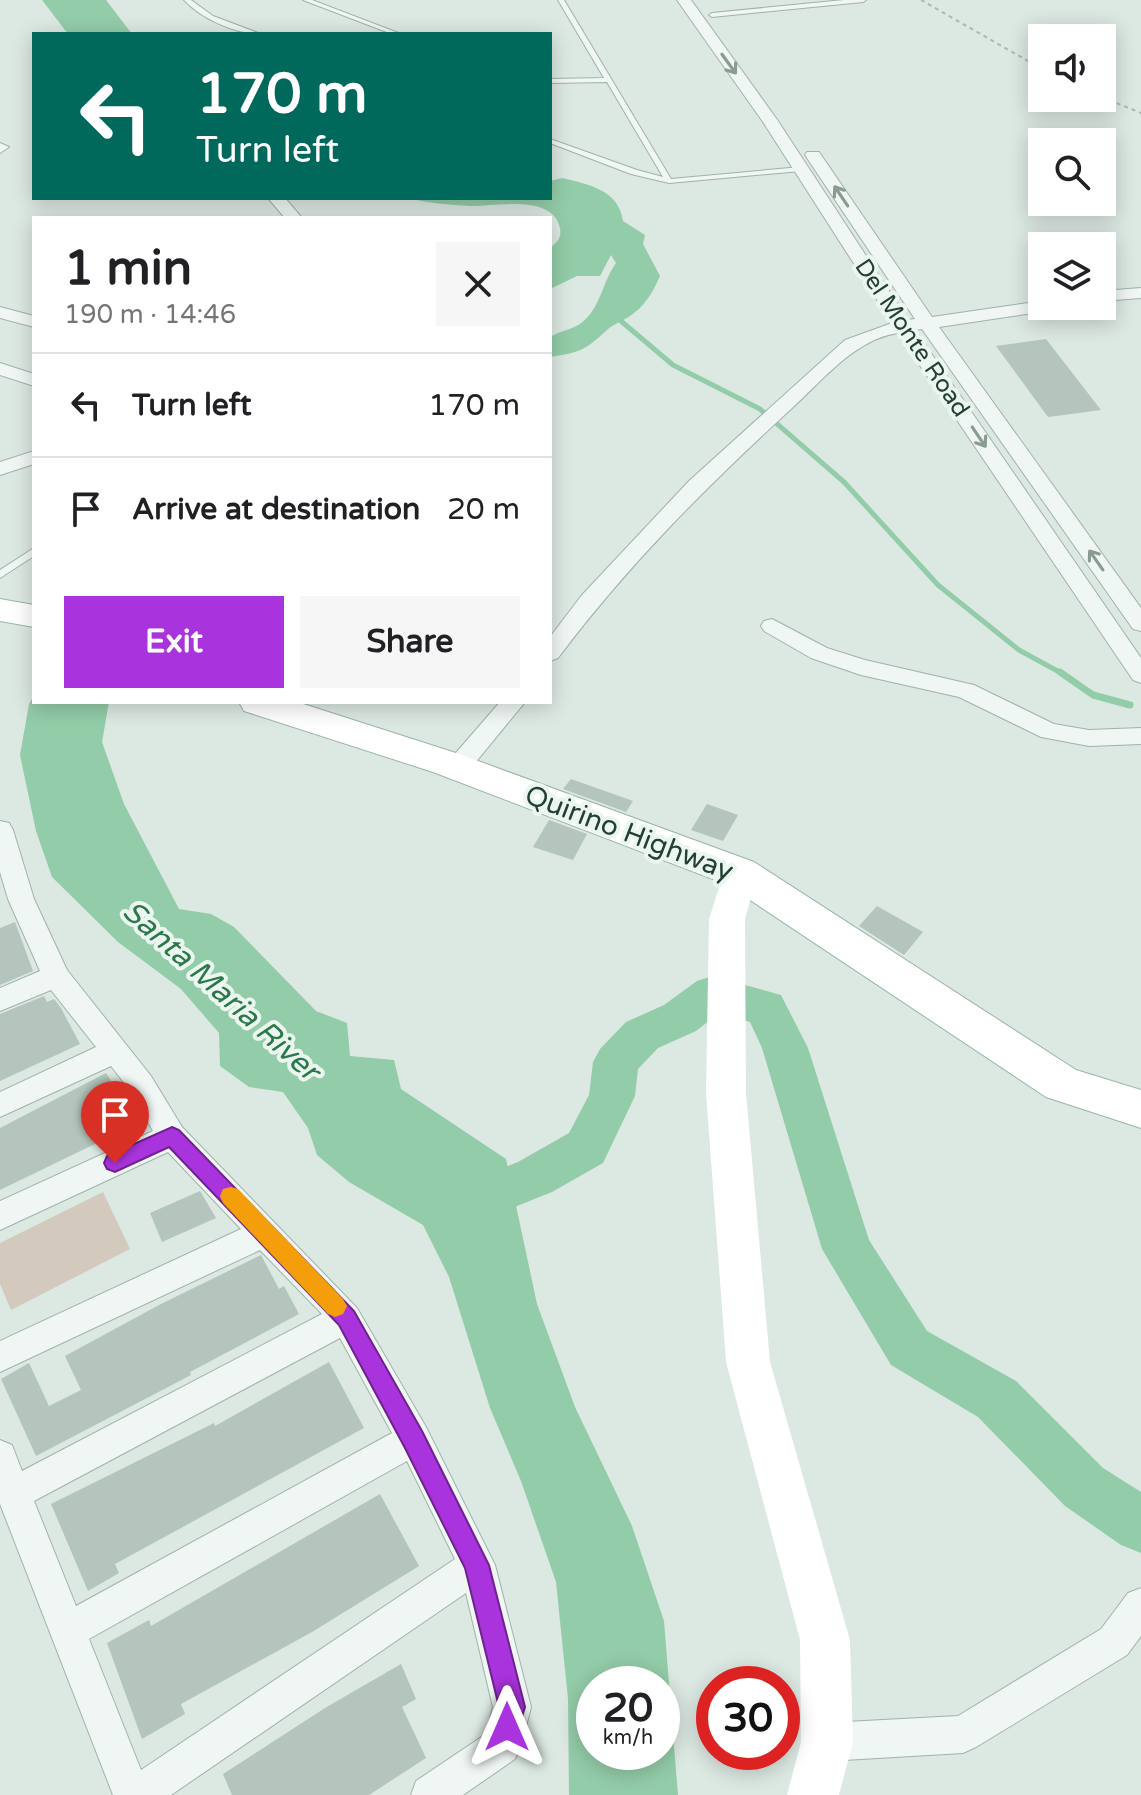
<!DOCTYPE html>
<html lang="en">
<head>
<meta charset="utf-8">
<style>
  :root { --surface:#fff; --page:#f6f6f6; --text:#202124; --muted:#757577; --line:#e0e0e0; --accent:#a933dc }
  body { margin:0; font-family:"Varela Round",sans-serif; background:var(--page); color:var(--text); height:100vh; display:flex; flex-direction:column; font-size:30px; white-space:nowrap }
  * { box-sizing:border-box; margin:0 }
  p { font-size:26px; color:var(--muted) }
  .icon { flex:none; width:44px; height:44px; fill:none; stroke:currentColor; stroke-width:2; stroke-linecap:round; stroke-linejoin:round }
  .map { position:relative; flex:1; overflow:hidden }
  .sheet { position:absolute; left:32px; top:216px; width:520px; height:488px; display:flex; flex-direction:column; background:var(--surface); border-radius:0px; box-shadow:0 4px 20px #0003 }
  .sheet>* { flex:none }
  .hud { position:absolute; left:32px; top:32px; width:520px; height:168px; border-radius:0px; box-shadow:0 4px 20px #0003; background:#00695c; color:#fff; overflow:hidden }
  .buttons { position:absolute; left:1028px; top:24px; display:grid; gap:16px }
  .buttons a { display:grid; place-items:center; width:88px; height:88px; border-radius:0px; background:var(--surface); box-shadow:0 4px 20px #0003; font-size:40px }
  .speed { position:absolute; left:576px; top:1666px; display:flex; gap:16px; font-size:40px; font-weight:700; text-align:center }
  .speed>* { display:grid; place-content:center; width:104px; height:104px; border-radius:50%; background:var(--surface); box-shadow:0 4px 20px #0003; line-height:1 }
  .speed small { font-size:20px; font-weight:400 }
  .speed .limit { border:12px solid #d22; background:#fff; color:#111 }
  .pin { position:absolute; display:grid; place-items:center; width:68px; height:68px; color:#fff; margin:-82px -34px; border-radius:50% 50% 50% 0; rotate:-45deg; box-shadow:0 0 8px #0007 }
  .pin .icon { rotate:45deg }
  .me { position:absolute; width:88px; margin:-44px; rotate:0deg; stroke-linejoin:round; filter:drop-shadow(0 0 6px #0008) }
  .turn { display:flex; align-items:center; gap:28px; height:168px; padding:0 32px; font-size:36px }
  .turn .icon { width:104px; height:104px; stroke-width:2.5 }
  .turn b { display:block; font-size:56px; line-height:68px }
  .round { display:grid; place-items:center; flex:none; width:84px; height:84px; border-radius:0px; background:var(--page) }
  .head { display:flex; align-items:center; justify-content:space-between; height:136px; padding:0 32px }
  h1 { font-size:48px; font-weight:700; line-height:60px }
  .primary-button { display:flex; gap:16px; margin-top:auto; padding:16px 32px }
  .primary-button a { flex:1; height:92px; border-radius:0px; background:var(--accent); color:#fff; font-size:32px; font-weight:700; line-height:92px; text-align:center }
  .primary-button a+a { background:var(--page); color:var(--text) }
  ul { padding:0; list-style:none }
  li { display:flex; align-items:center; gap:24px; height:104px; padding:0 32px; border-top:2px solid var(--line) }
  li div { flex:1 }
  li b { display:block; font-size:30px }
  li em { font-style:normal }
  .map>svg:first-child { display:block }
  .green { fill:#d3cabd }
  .water { fill:#93cca8; fill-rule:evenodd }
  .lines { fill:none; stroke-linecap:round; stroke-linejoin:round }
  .stream-far1 { stroke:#93cca8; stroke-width:5 }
  .stream { stroke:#93cca8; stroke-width:7 }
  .river { fill:#93cca8; fill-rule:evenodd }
  .building { fill:#b3c5bc }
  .lane-casing { stroke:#a1b2aa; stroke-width:2 }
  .street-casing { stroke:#a1b2aa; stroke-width:2 }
  .primary-casing { stroke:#9ab5a7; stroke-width:2 }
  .path { stroke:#aab8b1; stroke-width:2; stroke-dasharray:4 4; stroke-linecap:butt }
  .lane { fill:#eff6f3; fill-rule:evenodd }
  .street { fill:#eff6f3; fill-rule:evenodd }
  .secondary { fill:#fff; fill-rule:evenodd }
  .primary { fill:#fff; fill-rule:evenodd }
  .oneway { stroke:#8a9b92 }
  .route { fill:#a933dc; stroke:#6e218f; stroke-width:2 }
  .slow { fill:#f59e0b }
  .labels { text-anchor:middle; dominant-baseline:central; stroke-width:8; stroke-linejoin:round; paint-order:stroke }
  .far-street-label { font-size:24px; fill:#244032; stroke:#ecf6f0 }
  .street-label { font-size:28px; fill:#244032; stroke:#ecf6f0 }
  .water-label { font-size:30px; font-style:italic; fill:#2b784a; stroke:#ecf6f0 }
</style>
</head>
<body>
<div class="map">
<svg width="1141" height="1795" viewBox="0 0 1141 1795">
  <rect width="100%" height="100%" fill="#dce8e2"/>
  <path class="green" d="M103 1192 130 1249 11 1310 0 1284V1243Z"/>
  <path class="water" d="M42 0H106L132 34H68Z
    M562 178C588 184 619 190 623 221L645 235 643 244 660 276C654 290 646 304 634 313 626 320 614 323 607 330 584 351 581 352 550 357V337C560 331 570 330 580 324 601 309 602 282 616 263L611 255 600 276H577L550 289V248C557 242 562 238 560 228 552 193 494 207 470 206 449 205 428 203 408 198H550V181Z
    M34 695V702H109L102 742 124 804 179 909 211 914 234 927 316 1011 347 1023 350 1056 394 1060 401 1089 506 1159 537 1304 575 1407 632 1526 664 1621 678 1795H569L568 1699 556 1582 521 1481 490 1408 449 1277 423 1225 349 1182 317 1155 308 1128 283 1092 249 1087 220 1066 219 1033 181 989 118 942 52 877 36 831 20 755 29 704ZM594 1684H662V1752H594Z"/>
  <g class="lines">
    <path class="stream-far1" d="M615 316 673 365 760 409 844 482 938 585 1019 650 1063 674"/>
    <path class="stream" d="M1060 672 1093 695 1130 705"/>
    <path class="river" d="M713 976 781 995 808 1048 869 1240 927 1331 1016 1381 1103 1468 1141 1492V1553L1121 1545 1065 1506 978 1417 891 1365 822 1249 762 1048 750 1022 719 1013 696 1031 658 1048 638 1069 635 1096 603 1163 552 1192 517 1206 496 1239 479 1245 462 1239 454 1223 483 1176 518 1162 569 1133 589 1095 593 1062 600 1049 626 1022 664 1005 697 981Z"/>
  </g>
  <path class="building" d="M1046 339 1101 410 1048 417 996 346Z
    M571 779 633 801 626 812 563 789Z
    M707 804 738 815 723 841 691 830Z
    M549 820 587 834 573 860 533 847Z
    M877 906 923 932 904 955 859 926Z
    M15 922 33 971 0 985V928Z
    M44 996 47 1002 54 999 61 1008 80 1044 0 1081V1014Z
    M106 1073 119 1093 116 1095 132 1126 0 1190V1128Z
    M200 1191 216 1218 162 1242 150 1213Z
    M261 1255 279 1289 284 1286 299 1314 190 1372 191 1375 36 1456 1 1379 29 1363 49 1406 81 1390 65 1356 159 1305Z
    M329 1362 364 1428 115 1564 119 1573 88 1591 51 1504 214 1423 215 1426Z
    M380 1494 419 1566 312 1632 181 1704 185 1714 142 1739 107 1643 149 1620 151 1626Z
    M401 1664 416 1699 402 1707 426 1758 369 1795H232L223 1774 325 1708Z"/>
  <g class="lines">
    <g class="lane-casing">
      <path id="lane" d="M184 0H191L213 16 261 34C235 34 202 19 184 0Z
        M303 0H312L401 34H392Z
        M558 0H564L671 179 801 167 805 169 801 171 669 183 631 174 550 143V139L637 170 663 177 607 82 550 83V79L604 78Z
        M844 0H866L863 2 712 17 709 15 712 13Z
        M34 548V556L0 578V570Z"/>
    </g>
    <g class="street-casing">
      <path id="street" d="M677 0H691L778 121 908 320 915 319 805 155 807 152H819L932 317 1042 301V306H1055L1046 311 939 327 1141 608V631L1133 629 922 329 915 330 1141 658V683L1133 680 898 333C855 339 822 381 791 409 706 487 627 566 558 658L550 661V637L582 595 689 481 845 340 892 323 763 122Z
        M0 143 9 147 0 153Z
        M268 198H285L302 218H285Z
        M1141 288V298L1102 301V291Z
        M0 307 34 316V327L0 318Z
        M0 363 34 374V386L0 375Z
        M34 451V464L0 475V462Z
        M772 619 827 648 865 660 974 685 1054 724 1089 730 1141 728V744L1089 746 1041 737 959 697 861 675 811 658 764 631 761 626 764 621Z
        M500 702H525L466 774 457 777 448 774 445 768 448 762Z
        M0 821 9 823 13 830 34 899 67 970 151 1076 182 1127 357 1308 426 1427 495 1565 531 1707 521 1746 515 1759 463 1795H411L416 1781 486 1734 493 1707 466 1593 171 1795H113L0 1504V1440L12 1445 22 1471 322 1314 260 1250 0 1372V1341L241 1229 168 1152 0 1230V1201L153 1131 131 1092 111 1066 0 1117V1092L96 1047 51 990 0 1011V988L40 971 8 899 0 872ZM340 1338 392 1433 76 1606 34 1501ZM407 1461 455 1559 141 1770 89 1639Z
        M1141 1588V1636L1127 1655 976 1747 963 1753 827 1761 814 1755 808 1742 814 1729 827 1723 958 1716 1101 1629 1128 1593Z"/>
    </g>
    <g class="primary-casing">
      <path id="primary" d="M0 599 34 605V627L0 621Z
        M239 702H297L459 754 754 862 1076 1070 1141 1090V1128L1046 1097 726 884 433 772 244 711Z"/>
    </g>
    <path class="path" d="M921 0 1042 69
      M1102 97 1141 113"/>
    <use href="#lane" class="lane"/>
    <use href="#street" class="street"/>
    <path class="secondary" d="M740 860 753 863 758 873 745 919 746 1093 770 1362 850 1640 853 1742 839 1795H787L801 1742 800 1640 726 1362 706 1093 709 919 727 863Z"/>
    <use href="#primary" class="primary"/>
  </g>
  <defs><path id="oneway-shaft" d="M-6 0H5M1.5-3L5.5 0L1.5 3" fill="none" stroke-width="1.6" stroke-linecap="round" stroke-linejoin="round" transform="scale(2)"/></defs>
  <g class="oneway">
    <use href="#oneway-shaft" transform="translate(729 64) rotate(54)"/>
    <use href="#oneway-shaft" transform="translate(841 196) rotate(-124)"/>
    <use href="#oneway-shaft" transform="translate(979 437) rotate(56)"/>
    <use href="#oneway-shaft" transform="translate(1096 560) rotate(-125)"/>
  </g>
  <path class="route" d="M172 1127 179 1130 354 1311 422 1431 489 1565 525 1707 516 1736 507 1740 498 1736 494 1727 499 1707 465 1568 405 1448 339 1325 169 1147 115 1172 107 1169 104 1163 107 1156Z"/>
  <path class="slow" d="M231 1187 238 1189 343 1299 347 1306 343 1314 335 1317 328 1314 223 1203 220 1196 223 1189Z"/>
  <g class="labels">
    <g class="far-street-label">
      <text transform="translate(912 338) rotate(56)">Del Monte Road</text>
    </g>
    <g class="street-label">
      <text transform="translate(629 833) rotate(21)">Quirino Highway</text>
    </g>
    <g class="water-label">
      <text transform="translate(221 991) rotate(42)">Santa Maria River</text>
    </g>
  </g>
</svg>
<div class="buttons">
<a><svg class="icon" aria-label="sound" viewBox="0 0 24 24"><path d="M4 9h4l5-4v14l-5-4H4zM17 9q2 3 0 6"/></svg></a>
<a><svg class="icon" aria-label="search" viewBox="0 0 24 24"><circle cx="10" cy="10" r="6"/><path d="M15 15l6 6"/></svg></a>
<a><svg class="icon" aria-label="layers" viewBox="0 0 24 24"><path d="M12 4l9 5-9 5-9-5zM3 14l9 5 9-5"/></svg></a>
</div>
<div class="speed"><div>20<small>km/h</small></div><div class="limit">30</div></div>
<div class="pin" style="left:115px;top:1163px;background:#d93025"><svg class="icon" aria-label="arrive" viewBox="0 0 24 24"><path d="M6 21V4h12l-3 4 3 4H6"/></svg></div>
<svg class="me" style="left:507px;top:1727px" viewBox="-20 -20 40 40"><path d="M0-17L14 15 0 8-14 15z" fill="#a933dc" stroke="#fff" stroke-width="4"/></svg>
<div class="hud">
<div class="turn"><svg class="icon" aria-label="left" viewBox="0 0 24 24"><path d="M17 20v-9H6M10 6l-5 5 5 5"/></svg><div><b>170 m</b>Turn left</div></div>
</div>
<section class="sheet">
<div class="head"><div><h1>1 min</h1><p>190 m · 14:46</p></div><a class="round"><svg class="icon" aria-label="close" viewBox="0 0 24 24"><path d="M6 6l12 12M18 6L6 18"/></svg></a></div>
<ul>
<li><svg class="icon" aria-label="left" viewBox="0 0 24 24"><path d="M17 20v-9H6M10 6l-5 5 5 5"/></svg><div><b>Turn left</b></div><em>170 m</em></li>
<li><svg class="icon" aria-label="arrive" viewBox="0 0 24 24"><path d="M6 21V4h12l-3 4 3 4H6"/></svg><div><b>Arrive at destination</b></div><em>20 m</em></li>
</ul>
<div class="primary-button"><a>Exit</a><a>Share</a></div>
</section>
</div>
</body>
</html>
